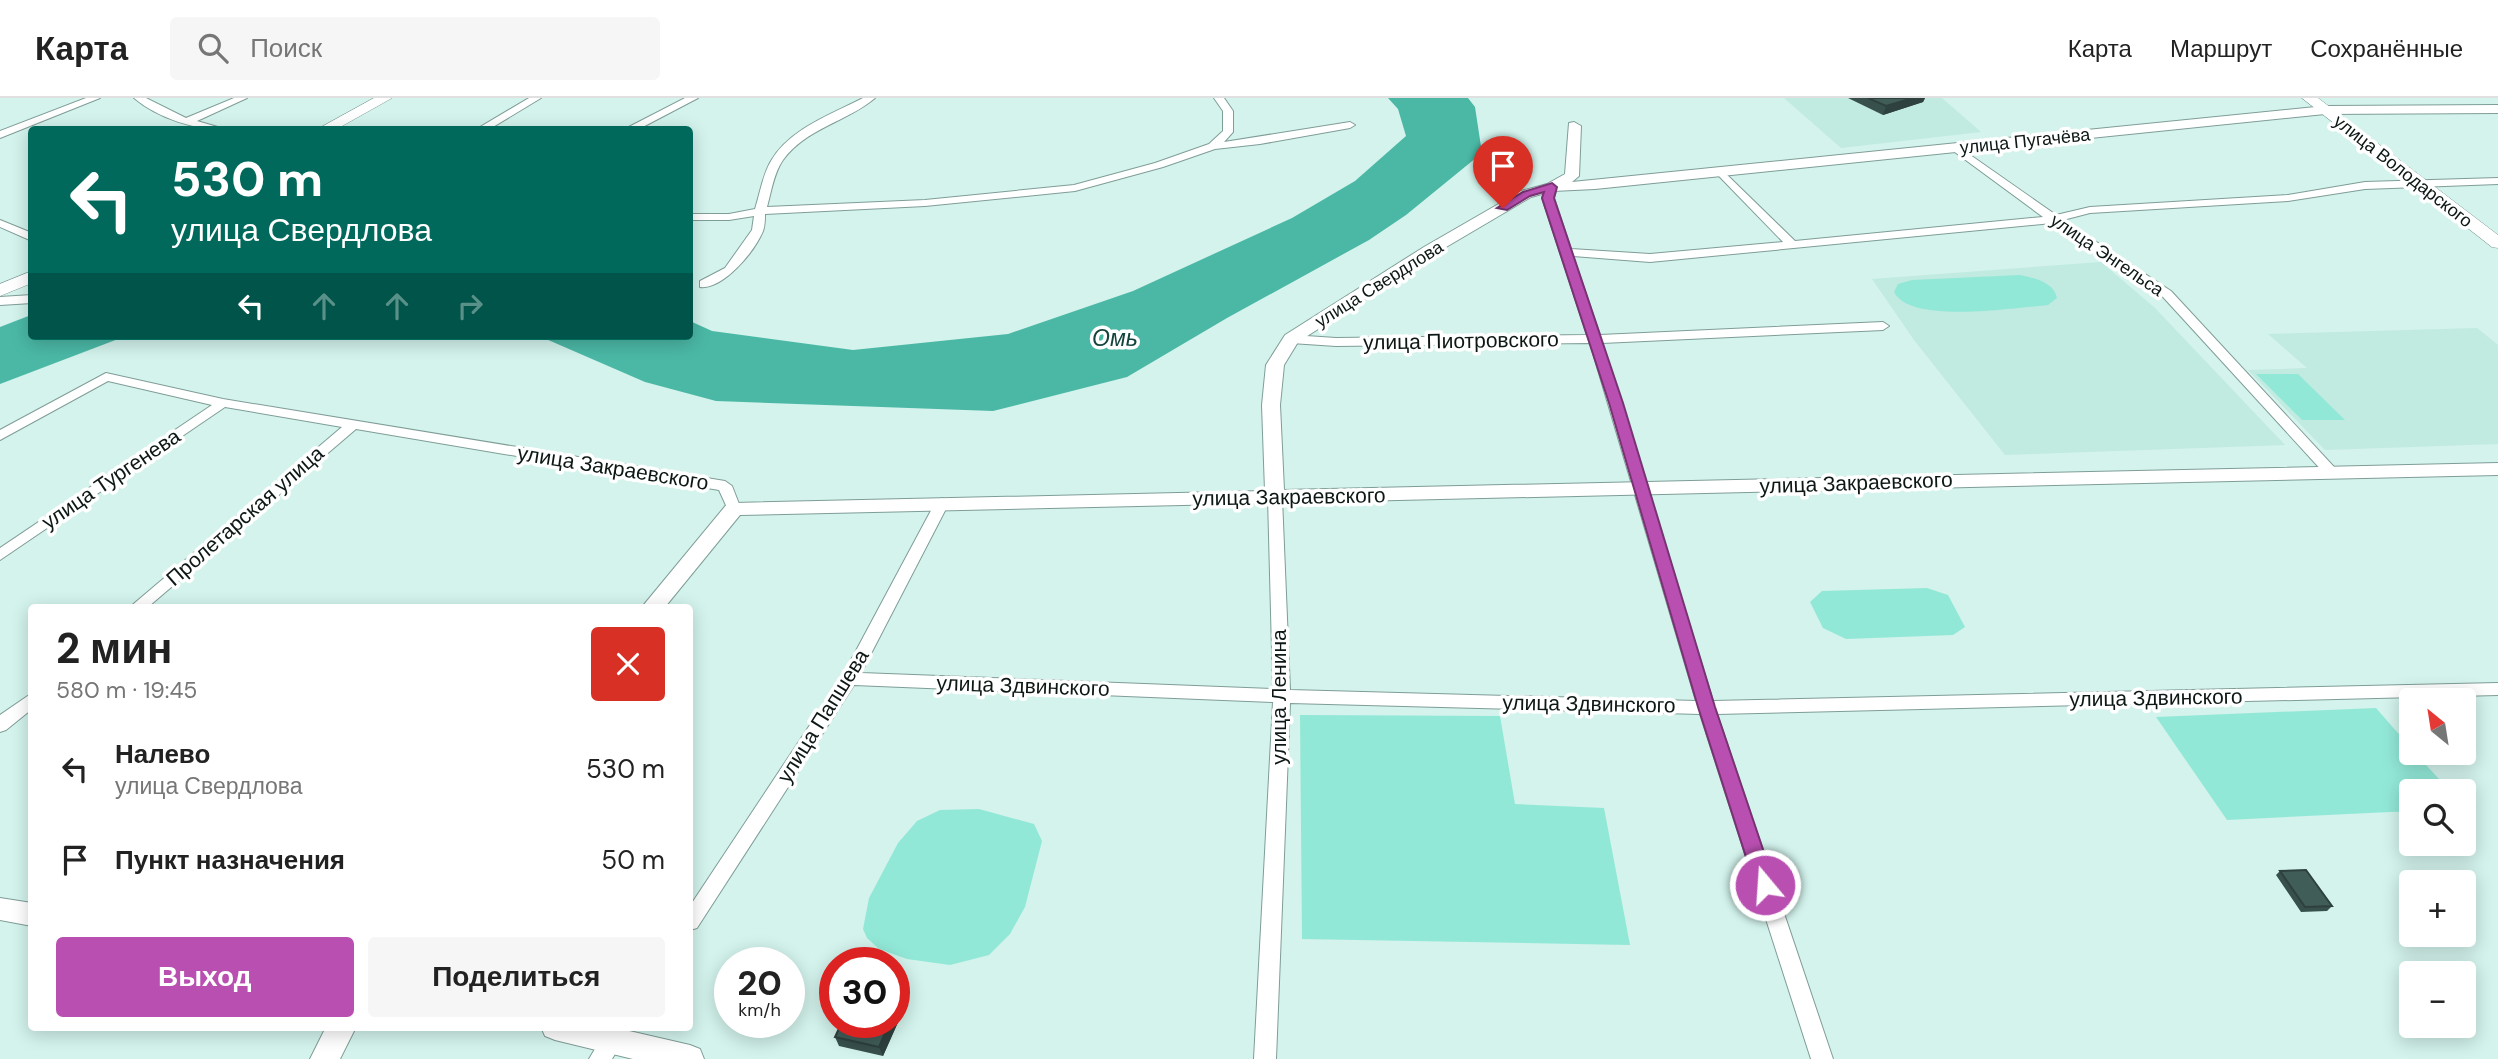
<!DOCTYPE html>
<html lang="ru">
<head>
<meta charset="utf-8">
<style>
  :root { --surface:#fff; --page:#f6f6f6; --text:#222; --muted:#767676; --line:#e0e0e0; --accent:#b94fb1 }
  body { margin:0; font-family:"DM Sans",sans-serif; background:var(--page); color:var(--text); height:100vh; display:flex; flex-direction:column; font-size:26px; white-space:nowrap }
  * { box-sizing:border-box; margin:0 }
  p { font-size:23px; color:var(--muted) }
  .icon { flex:none; width:38px; height:38px; fill:none; stroke:currentColor; stroke-width:2; stroke-linecap:round; stroke-linejoin:round }
  .map { position:relative; flex:1; overflow:hidden }
  .drawer { position:absolute; left:28px; top:506px; width:665px; height:427px; display:flex; flex-direction:column; background:var(--surface); border-radius:7px; box-shadow:0 4px 18px #0003 }
  .drawer>* { flex:none }
  .banner { position:absolute; left:28px; top:28px; width:665px; height:214px; border-radius:7px; box-shadow:0 4px 18px #0003; background:#00695c; color:#fff; overflow:hidden }
  .needle { width:46px; rotate:330deg }
  .fabs { position:absolute; left:2399px; top:590px; display:grid; gap:14px }
  .fabs a { display:grid; place-items:center; width:77px; height:77px; border-radius:7px; background:var(--surface); box-shadow:0 4px 18px #0003; font-size:35px }
  .speed { position:absolute; left:714px; top:849px; display:flex; gap:14px; font-size:35px; font-weight:700; text-align:center }
  .speed>* { display:grid; place-content:center; width:91px; height:91px; border-radius:50%; background:var(--surface); box-shadow:0 4px 18px #0003; line-height:1 }
  .speed small { font-size:18px; font-weight:400 }
  .speed .limit { border:10px solid #d22; background:#fff; color:#111 }
  .pin { position:absolute; display:grid; place-items:center; width:60px; height:60px; color:#fff; margin:-72px -30px; border-radius:50% 50% 50% 0; rotate:-45deg; box-shadow:0 0 7px #0007 }
  .pin .icon { rotate:45deg }
  .me { position:absolute; width:77px; margin:-38px; rotate:342deg; stroke-linejoin:round; filter:drop-shadow(0 0 5px #0008) }
  .turn { display:flex; align-items:center; gap:24px; height:147px; padding:0 28px; font-size:32px }
  .turn .icon { width:91px; height:91px; stroke-width:2.5 }
  .turn b { display:block; font-size:49px; line-height:60px }
  .lanes { display:flex; align-items:center; height:66px; padding:0 28px; background:#0003; justify-content:center; gap:35px; direction:ltr }
  .lanes .off { opacity:.35 }
  .round { display:grid; place-items:center; flex:none; width:74px; height:74px; border-radius:7px; background:var(--page) }
  .overview { display:flex; align-items:center; justify-content:space-between; height:119px; padding:0 28px }
  h1 { font-size:42px; font-weight:700; line-height:52px }
  .button { display:flex; gap:14px; margin-top:auto; padding:14px 28px }
  .button a { flex:1; height:80px; border-radius:7px; background:var(--accent); color:#fff; font-size:28px; font-weight:700; line-height:80px; text-align:center }
  .button a+a { background:var(--page); color:var(--text) }
  ul { padding:0; list-style:none }
  li { display:flex; align-items:center; gap:21px; height:91px; padding:0 28px }
  li div { flex:1 }
  li b { display:block; font-size:26px }
  li em { font-style:normal }
  header { display:flex; align-items:center; gap:42px; box-sizing:border-box; height:98px; padding:0 35px; background:var(--surface); border-bottom:2px solid var(--line) }
  header strong { font-size:33px }
  nav { display:flex; gap:38px; margin-inline-start:auto; font-size:24px }
  .search { width:490px; height:63px; background:var(--page); display:flex; align-items:center; gap:18px; box-sizing:border-box; padding:0 24px; border-radius:7px; color:var(--muted); font-size:26px }
  .map>svg:first-child { display:block }
  .built { fill:#c1eae1 }
  .green { fill:#92e8d7 }
  .water { fill:#4bb8a6 }
  .lines { fill:none; stroke-linecap:round; stroke-linejoin:round }
  .minor-casing { stroke:#7f9d97; stroke-width:2 }
  .tertiary-casing { stroke:#7f9d97; stroke-width:2 }
  .secondary-casing { stroke:#7f9d97; stroke-width:1 }
  .minor { fill:#fff; fill-rule:evenodd }
  .tertiary { fill:#fff; fill-rule:evenodd }
  .secondary { fill:#fff; fill-rule:evenodd }
  .wall { fill:#38504c }
  .shaded-wall { fill:#2e413e }
  .building { fill:#415d58; stroke:#2e413e; stroke-width:2 }
  .route { fill:#b94fb1; stroke:#783373; stroke-width:2 }
  .labels { text-anchor:middle; dominant-baseline:central; stroke-width:7; stroke-linejoin:round; paint-order:stroke }
  .far-street-label { font-size:18px; fill:#0d1816; stroke:#fff }
  .street-label { font-size:21px; fill:#0d1816; stroke:#fff }
  .water-label { font-size:23px; font-style:italic; fill:#14443d; stroke:#fff }
</style>
</head>
<body>
<header>
<strong>Карта</strong>
<div class="search"><svg class="icon" aria-label="search" viewBox="0 0 24 24"><circle cx="10" cy="10" r="6"/><path d="M15 15l6 6"/></svg>Поиск</div>
<nav><a>Карта</a><a>Маршрут</a><a>Сохранённые</a></nav>
</header>
<div class="map">
<svg width="2498" height="961" viewBox="0 0 2498 961">
  <rect width="100%" height="100%" fill="#d3f3ec"/>
  <path class="built" d="M1784 0H1942L1981 34 1841 50Z
    M2101 164 2155 210 2285 347 2005 357 1914 242 1872 181Z
    M2477 230 2498 247V346L2325 352 2248 272 2307 270 2268 236Z"/>
  <path class="green" d="M2020 177C2034 180 2054 184 2057 200L2048 207 2040 208C2008 210 1910 226 1894 194L1898 186 1912 182Z
    M2256 276H2298L2345 322H2302Z
    M1927 490 1948 497 1965 529 1953 537 1846 541 1823 530 1810 504 1822 493Z
    M2376 610 2411 650 2412 654 2415 655 2450 693H2412L2411 713 2227 722 2156 619Z
    M1300 617 1500 618 1515 706 1604 710 1630 847 1302 841Z
    M979 711 1034 726 1042 743 1025 809 1010 836 989 857 950 867 907 861 879 851 867 840 863 831 869 800 898 745 917 723 940 712Z"/>
  <path class="water" d="M1388 0H1468L1475 9 1482 55 1406 117 1369 142 1227 220 1127 279 993 313 716 303 645 284 539 238H690V223L712 233 853 252 1008 236 1133 193 1292 120 1355 83 1406 38 1398 11Z
    M31 217 32 238H126L0 286V229Z"/>
  <g class="lines">
    <g class="minor-casing">
      <path id="minor" d="M86 0H100L0 40V33Z
        M134 0H146L186 20 234 0H247L197 23 228 32C196 32 159 21 134 0Z
        M529 0H541L488 32H475Z
        M685 0H698L637 32H623Z
        M863 0H875C847 24 806 30 783 62 774 74 771 95 767 109L925 102 1074 87 1155 65 1209 46 1223 33V13L1214 0H1224L1233 13V34L1224 44 1350 24 1355 27 1350 30 1260 46 1215 51 1163 69 1075 93 925 108 765 116C765 121 765 128 763 133 755 153 723 192 700 189V183L725 170 752 132 754 118 729 122H690V116H729L755 111C760 95 763 76 771 63 789 31 832 16 863 0Z
        M1956 47 2056 117 2090 109 2288 97 2365 84 2498 80V86L2365 91 2288 103 2090 115 2063 122 2171 193 2335 370 2337 373 2335 376H2325L2163 199 2052 125 1650 164 1573 158 1600 237 1883 224 1889 228 1883 232 1602 245 1713 603 2498 585V597L1717 616 1833 961H1811L1700 616 1290 605 1276 961H1254L1273 604 854 587 697 830 690 832V808L843 577 935 405 942 400 949 405 861 575 1273 591 1268 400 1275 395 1282 400 1290 592 1696 603 1590 245 1336 248 1291 245 1285 241 1291 237 1336 240 1587 237 1542 100 1547 89 1552 86 1557 89 1554 100 1571 151 1650 156 1783 144 1716 75V71L1720 70 1795 143 2043 119 1952 52V48Z
        M0 122 32 135V143L0 129Z
        M32 197V205L0 207V199Z
        M106 275 223 301 725 383 732 388 741 411 739 414H729L719 392 356 331 148 509H130L342 329 225 309 0 462V450L212 307 108 283 0 342V332Z
        M32 595V611L6 632 0 634V617Z
        M608 929H631L612 961H589Z"/>
    </g>
    <g class="tertiary-casing">
      <path id="tertiary" d="M2498 7V15L2325 16 1595 91 1553 93 1531 99 1436 155 1298 244 1284 267 1280 307 1284 392 2498 365V377L740 417 665 509H642L727 406 734 405 1265 393 1262 307 1266 267 1285 237 1424 149 1521 93 1547 86 1565 76 1569 25 1574 24 1581 28 1579 78 1572 84 2325 8Z
        M0 800 32 805V828L0 822Z
        M326 929H356L340 961H310Z
        M541 929H612L690 947 700 951 704 961H633L555 942 545 938Z"/>
    </g>
    <g class="secondary-casing">
      <path id="secondary" d="M374 0H392L335 32H316Z
        M2302 0H2318L2498 137V150L2492 149Z
        M32 173V185L0 198V186Z"/>
    </g>
    <use href="#minor" class="minor"/>
    <use href="#tertiary" class="tertiary"/>
    <use href="#secondary" class="secondary"/>
  </g>
  <path class="wall" d="M1848 0H1925L1923 4 1883 17Z
    M2280 773 2332 808 2327 813 2301 814 2276 777Z
    M896 913 899 922 883 958 839 948 835 939Z"/>
  <path class="shaded-wall" d="M1913 0H1925L1923 4 1883 17 1886 8Z
    M896 913 899 922 883 958 879 949 890 924H894V915Z"/>
  <path class="building" d="M1868 0H1913L1886 8Z
    M2306 772 2332 808 2305 809 2280 773Z
    M842 924H890L879 949 835 939Z"/>
  <path class="route" d="M1552 85 1557 89 1554 100 1623 305 1715 609 1775 787 1772 793 1765 795 1758 793 1755 787 1698 609 1609 305 1542 100 1544 94 1530 98 1507 112 1497 110 1523 94Z"/>
  <g class="labels">
    <g class="far-street-label">
      <text transform="translate(2025 43) rotate(-6)">улица Пугачёва</text>
      <text transform="translate(2403 73) rotate(38)">улица Володарского</text>
      <text transform="translate(2107 157) rotate(34)">улица Энгельса</text>
      <text transform="translate(1379 186) rotate(-32)">улица Свердлова</text>
    </g>
    <g class="street-label">
      <text transform="translate(1461 243) rotate(-1)">улица Пиотровского</text>
      <text transform="translate(613 370) rotate(9)">улица Закраевского</text>
      <text transform="translate(111 381) rotate(-34)">улица Тургенева</text>
      <text transform="translate(1856 385) rotate(-2)">улица Закраевского</text>
      <text transform="translate(1289 399) rotate(-1)">улица Закраевского</text>
      <text transform="translate(245 418) rotate(-41)">Пролетарская улица</text>
      <text transform="translate(1023 588) rotate(2)">улица Здвинского</text>
      <text transform="translate(1279 599) rotate(-90)">улица Ленина</text>
      <text transform="translate(2156 600) rotate(-1)">улица Здвинского</text>
      <text transform="translate(1589 606) rotate(1)">улица Здвинского</text>
      <text transform="translate(823 618) rotate(-58)">улица Папшева</text>
    </g>
    <g class="water-label">
      <text x="1115" y="240">Омь</text>
    </g>
  </g>
</svg>
<div class="fabs">
<a><svg class="needle" viewBox="-14 -14 28 28"><path d="M0-13l5 13h-10z" fill="#e53935"/><path d="M0 13l5-13h-10z" fill="#767676"/></svg></a>
<a><svg class="icon" aria-label="search" viewBox="0 0 24 24"><circle cx="10" cy="10" r="6"/><path d="M15 15l6 6"/></svg></a>
<a>+</a>
<a>−</a>
</div>
<div class="speed"><div>20<small>km/h</small></div><div class="limit">30</div></div>
<div class="pin" style="left:1503px;top:110px;background:#d93025"><svg class="icon" aria-label="arrive" viewBox="0 0 24 24"><path d="M6 21V4h12l-3 4 3 4H6"/></svg></div>
<svg class="me" style="left:1765px;top:787px" viewBox="-20 -20 40 40"><circle r="17" fill="#b94fb1" stroke="#fff" stroke-width="3"/><path d="M0-11L8 9 0 5-8 9z" fill="#fff"/></svg>
<div class="banner">
<div class="turn"><svg class="icon" aria-label="left" viewBox="0 0 24 24"><path d="M17 20v-9H6M10 6l-5 5 5 5"/></svg><div><b>530 m</b>улица Свердлова</div></div>
<div class="lanes"><svg class="icon" aria-label="left" viewBox="0 0 24 24"><path d="M17 20v-9H6M10 6l-5 5 5 5"/></svg><svg class="icon off" aria-label="ahead" viewBox="0 0 24 24"><path d="M12 20V5M6 11l6-6 6 6"/></svg><svg class="icon off" aria-label="ahead" viewBox="0 0 24 24"><path d="M12 20V5M6 11l6-6 6 6"/></svg><svg class="icon off" aria-label="right" viewBox="0 0 24 24"><path d="M7 20v-9h11M14 6l5 5-5 5"/></svg></div>
</div>
<section class="drawer">
<div class="overview"><div><h1>2 мин</h1><p>580 m · 19:45</p></div><a class="round" style="background:#d93025;color:#fff"><svg class="icon" aria-label="close" viewBox="0 0 24 24"><path d="M6 6l12 12M18 6L6 18"/></svg></a></div>
<ul>
<li><svg class="icon" aria-label="left" viewBox="0 0 24 24"><path d="M17 20v-9H6M10 6l-5 5 5 5"/></svg><div><b>Налево</b><p>улица Свердлова</p></div><em>530 m</em></li>
<li><svg class="icon" aria-label="arrive" viewBox="0 0 24 24"><path d="M6 21V4h12l-3 4 3 4H6"/></svg><div><b>Пункт назначения</b></div><em>50 m</em></li>
</ul>
<div class="button"><a>Выход</a><a>Поделиться</a></div>
</section>
</div>
</body>
</html>
